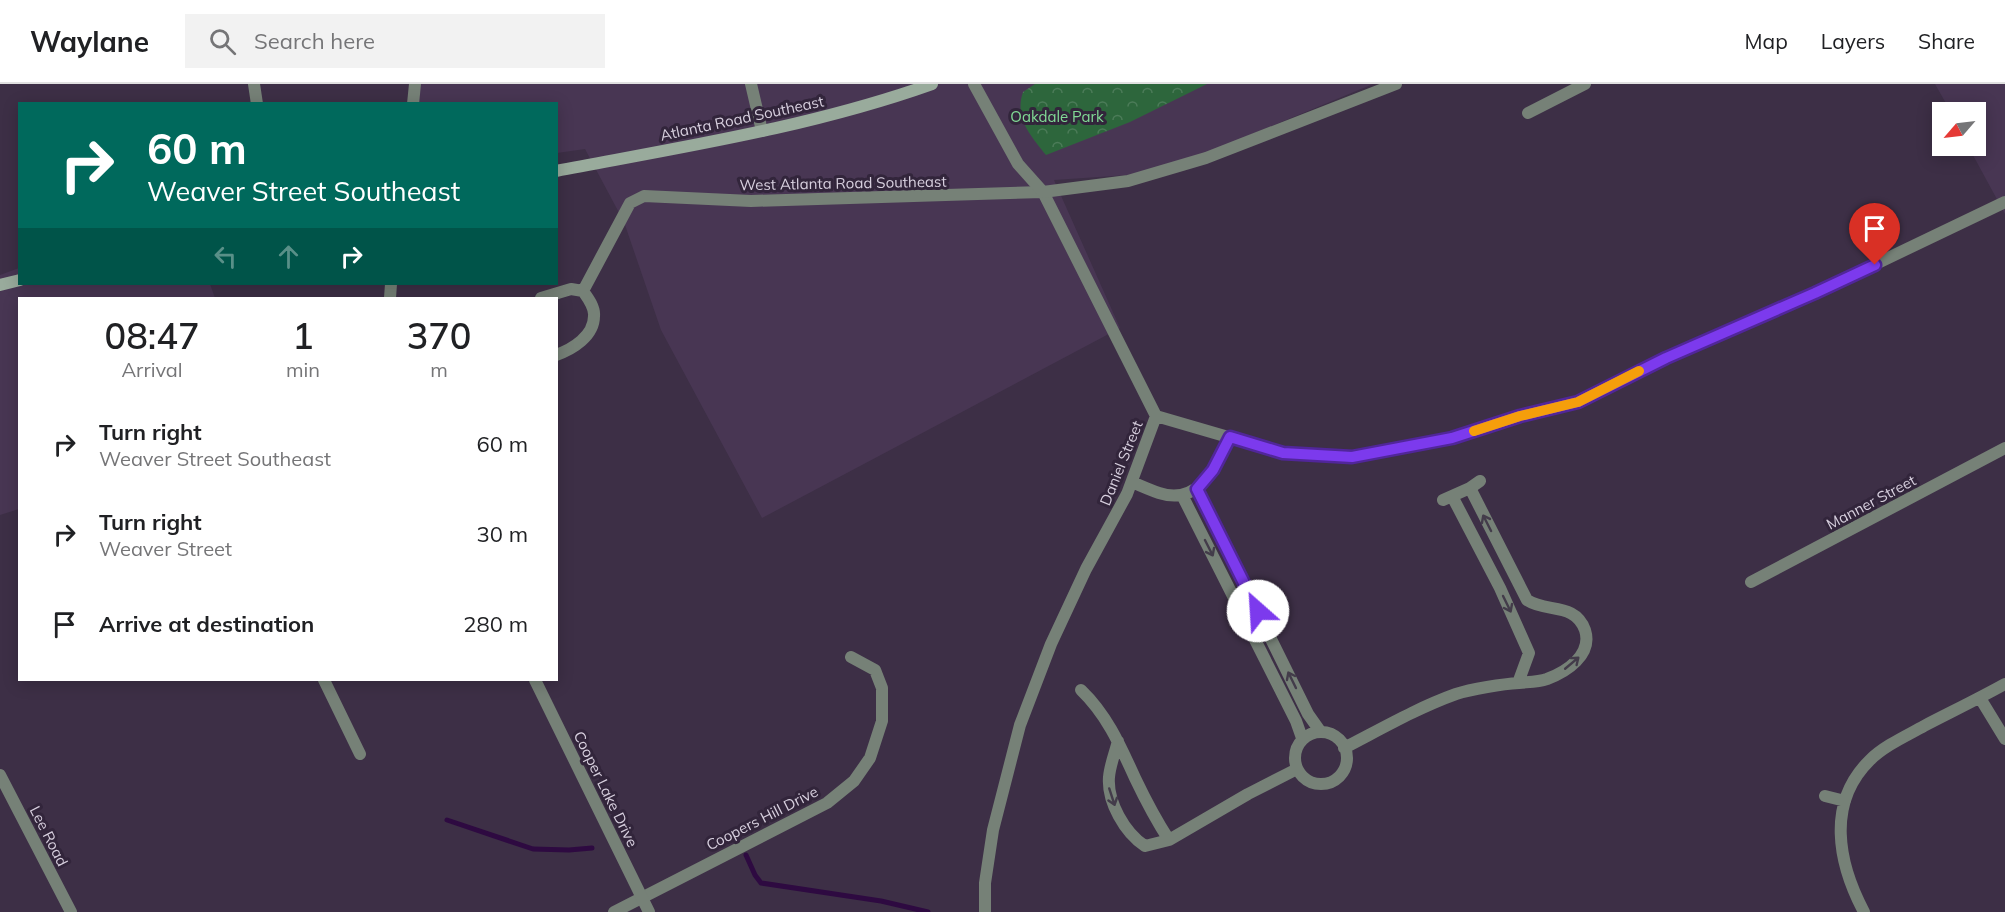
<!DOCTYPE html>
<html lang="en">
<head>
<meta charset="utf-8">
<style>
  :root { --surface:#fff; --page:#f2f2f2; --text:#202124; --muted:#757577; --line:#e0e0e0 }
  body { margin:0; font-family:Mulish,sans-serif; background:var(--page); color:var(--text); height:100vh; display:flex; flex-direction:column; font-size:22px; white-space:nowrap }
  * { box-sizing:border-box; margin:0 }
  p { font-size:20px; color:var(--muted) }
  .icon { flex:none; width:33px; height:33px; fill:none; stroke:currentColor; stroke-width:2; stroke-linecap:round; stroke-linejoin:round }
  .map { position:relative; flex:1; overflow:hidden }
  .sheet { position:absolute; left:18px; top:213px; width:540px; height:384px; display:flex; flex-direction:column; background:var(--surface); border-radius:0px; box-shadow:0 3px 15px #0003 }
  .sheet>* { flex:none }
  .guide { position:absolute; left:18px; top:18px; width:540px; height:183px; border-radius:0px; box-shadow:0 3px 15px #0003; background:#00695c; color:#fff; overflow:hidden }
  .needle { width:39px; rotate:242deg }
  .tools { position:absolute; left:1932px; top:18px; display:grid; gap:12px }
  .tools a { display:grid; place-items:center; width:54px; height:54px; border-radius:0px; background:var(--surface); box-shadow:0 3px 15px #0003; font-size:30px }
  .pin { position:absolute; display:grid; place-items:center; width:51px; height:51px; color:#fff; margin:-62px -26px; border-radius:50% 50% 50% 0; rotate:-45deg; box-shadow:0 0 6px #0007 }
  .pin .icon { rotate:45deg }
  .me { position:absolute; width:66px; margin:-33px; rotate:334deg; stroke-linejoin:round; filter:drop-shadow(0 0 4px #0008) }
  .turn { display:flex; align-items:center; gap:21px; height:126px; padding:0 30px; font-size:27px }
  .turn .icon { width:78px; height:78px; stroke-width:2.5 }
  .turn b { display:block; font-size:42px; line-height:51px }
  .lanes { display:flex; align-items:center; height:57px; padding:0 30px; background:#0003; justify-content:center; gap:30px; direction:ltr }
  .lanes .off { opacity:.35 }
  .eta { display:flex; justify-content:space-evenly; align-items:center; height:102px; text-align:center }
  .eta b { font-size:36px; font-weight:600; line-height:42px }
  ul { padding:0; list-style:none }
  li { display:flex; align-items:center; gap:18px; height:90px; padding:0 30px }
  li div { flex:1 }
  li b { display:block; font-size:22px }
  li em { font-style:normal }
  header { display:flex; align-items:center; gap:36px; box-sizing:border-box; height:84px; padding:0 30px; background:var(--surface); border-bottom:2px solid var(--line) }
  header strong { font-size:28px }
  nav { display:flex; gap:33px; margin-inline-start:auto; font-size:21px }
  .search { width:420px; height:54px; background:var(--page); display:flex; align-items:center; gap:15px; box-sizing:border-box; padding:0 21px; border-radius:0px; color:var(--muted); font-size:22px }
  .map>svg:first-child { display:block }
  .built { fill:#483653 }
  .forest { fill:url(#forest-crowns) }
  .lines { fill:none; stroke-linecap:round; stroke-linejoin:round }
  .stream { stroke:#2e0a41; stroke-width:5 }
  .minor { stroke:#768177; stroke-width:12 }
  .tertiary { stroke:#768177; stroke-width:12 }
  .secondary { stroke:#99ab9c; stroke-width:12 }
  .oneway { stroke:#433c4a }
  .route-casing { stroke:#51269a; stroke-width:15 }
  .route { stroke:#7c3aed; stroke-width:10 }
  .slow { stroke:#f59e0b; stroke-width:10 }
  .labels { text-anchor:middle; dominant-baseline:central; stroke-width:6; stroke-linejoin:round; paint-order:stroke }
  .park-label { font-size:15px; fill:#81da95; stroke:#32253b }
  .street-label { font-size:15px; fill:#d7cfde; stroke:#32253b }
</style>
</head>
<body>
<header>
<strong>Waylane</strong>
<div class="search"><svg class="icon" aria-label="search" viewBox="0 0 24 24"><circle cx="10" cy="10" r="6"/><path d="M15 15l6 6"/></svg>Search here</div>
<nav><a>Map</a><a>Layers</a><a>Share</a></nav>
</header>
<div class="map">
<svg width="2005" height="828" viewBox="0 0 2005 828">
  <defs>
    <pattern id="forest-crowns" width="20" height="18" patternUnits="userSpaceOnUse" patternTransform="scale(1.5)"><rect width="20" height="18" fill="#2d663c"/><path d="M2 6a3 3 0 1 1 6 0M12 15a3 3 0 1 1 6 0" fill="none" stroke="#4b7b58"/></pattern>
  </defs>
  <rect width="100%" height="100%" fill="#3d2f46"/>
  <path class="built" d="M417 0H1373L1158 89 1054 96 1120 244 762 434 661 246 624 138 585 65 557 69 556 20H416Z
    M1935 0H2005V130L1968 62H1976V28H1951Z
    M19 184 20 200H210L215 214H20L19 425 0 431V191Z"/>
  <path class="forest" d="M1035 0H1207L1130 38 1046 71C1031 52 1014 34 1023 8Z"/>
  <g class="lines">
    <path class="stream" d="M447 736 533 765 569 766 592 764
      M746 771 755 791 761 799 881 817 928 828"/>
    <path class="minor" d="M254 0 257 20
      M751 0 762 47
      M413 20 415 0
      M1528 29 1585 0
      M583 207 630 119 644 112 751 117 1043 108 1156 332 1127 410 1086 485 1051 560 1020 641 993 746 985 799V828
      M541 214 571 205 583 207C588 214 595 223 594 232 594 252 573 265 556 271
      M1156 332 1283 369 1352 373 1452 354 1520 332 1578 318 1666 274 1815 209 2005 118
      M1132 398C1141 402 1150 406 1159 409 1200 422 1214 383 1230 353
      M1197 405 1308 630 1320 647
      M1182 411 1296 637 1302 654
      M1452 412 1500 504 1529 569 1518 599
      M1443 416 1470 404 1480 397
      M1751 498 2005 364
      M324 596 360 670
      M1081 606C1107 631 1120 661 1135 694 1145 715 1156 736 1169 756
      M1980 614 2005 655
      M1295 674a26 26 0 1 1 52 0a26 26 0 1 1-52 0Z
      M1118 657C1115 669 1110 681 1109 693 1107 718 1125 749 1145 762L1169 756 1248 710 1297 685
      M1344 664C1381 645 1417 624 1456 610 1471 605 1503 600 1519 599 1528 598 1538 598 1547 595 1566 588 1593 571 1585 546 1575 518 1546 529 1527 516L1470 404
      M0 691 71 828
      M1825 712 1845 717
      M614 828 827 719 854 697 870 674 882 637V604L875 586 851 573
      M1864 828C1838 779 1826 719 1870 676 1884 662 1906 652 1924 642 1951 628 1978 615 2005 600"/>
    <path class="tertiary" d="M974 0 1018 80 1043 108 1128 97 1206 74 1396 0
      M390 214 391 200
      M535 596 649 828"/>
    <path class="secondary" d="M556 87C682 63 811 43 932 0
      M0 201 20 196"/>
  </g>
  <defs><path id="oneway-shaft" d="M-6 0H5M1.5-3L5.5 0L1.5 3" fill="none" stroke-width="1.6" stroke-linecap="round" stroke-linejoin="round" transform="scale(1.5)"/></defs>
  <g class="oneway">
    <use href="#oneway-shaft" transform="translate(1487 439) rotate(-117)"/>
    <use href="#oneway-shaft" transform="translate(1209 464) rotate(63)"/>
    <use href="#oneway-shaft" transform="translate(1507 520) rotate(64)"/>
    <use href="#oneway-shaft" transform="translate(1572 579) rotate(-40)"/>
    <use href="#oneway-shaft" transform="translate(1292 596) rotate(-116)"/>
    <use href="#oneway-shaft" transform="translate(1112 713) rotate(72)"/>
  </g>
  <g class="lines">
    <g class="route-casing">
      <path id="route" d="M1258 527 1197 405 1213 386 1230 353 1283 369 1352 373 1452 354 1520 332 1578 318 1666 274 1815 209 1875 181"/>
    </g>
    <use href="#route" class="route"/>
    <path class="slow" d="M1474 347 1520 332 1578 318 1639 287"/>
  </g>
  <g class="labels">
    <g class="park-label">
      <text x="1057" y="32">Oakdale Park</text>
    </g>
    <g class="street-label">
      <text transform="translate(742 34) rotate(-12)">Atlanta Road Southeast</text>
      <text transform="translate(843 99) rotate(-1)">West Atlanta Road Southeast</text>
      <text transform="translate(1121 379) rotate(-68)">Daniel Street</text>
      <text transform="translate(1871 418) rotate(-28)">Manner Street</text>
      <text transform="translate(606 705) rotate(64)">Cooper Lake Drive</text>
      <text transform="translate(762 734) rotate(-27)">Coopers Hill Drive</text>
      <text transform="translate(49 752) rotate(63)">Lee Road</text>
    </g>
  </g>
</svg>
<div class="tools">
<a><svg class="needle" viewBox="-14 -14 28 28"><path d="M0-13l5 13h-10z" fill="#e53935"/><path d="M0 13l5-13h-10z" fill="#757577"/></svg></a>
</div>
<div class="pin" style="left:1875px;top:181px;background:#d93025"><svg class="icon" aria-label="arrive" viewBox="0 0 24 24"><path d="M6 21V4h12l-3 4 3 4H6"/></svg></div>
<svg class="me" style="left:1258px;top:527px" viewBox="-20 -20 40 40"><circle r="19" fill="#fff"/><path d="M0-13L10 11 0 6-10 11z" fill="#7c3aed"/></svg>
<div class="guide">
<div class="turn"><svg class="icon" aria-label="right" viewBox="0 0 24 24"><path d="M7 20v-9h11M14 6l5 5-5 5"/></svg><div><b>60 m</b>Weaver Street Southeast</div></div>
<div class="lanes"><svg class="icon off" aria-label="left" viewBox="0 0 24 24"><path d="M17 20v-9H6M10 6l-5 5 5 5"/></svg><svg class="icon off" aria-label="ahead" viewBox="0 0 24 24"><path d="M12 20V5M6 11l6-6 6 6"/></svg><svg class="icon" aria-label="right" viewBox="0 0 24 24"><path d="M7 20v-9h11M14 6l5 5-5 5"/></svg></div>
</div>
<section class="sheet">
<div class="eta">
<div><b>08:47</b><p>Arrival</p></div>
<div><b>1</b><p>min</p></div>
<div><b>370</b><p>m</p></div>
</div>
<ul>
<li><svg class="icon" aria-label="right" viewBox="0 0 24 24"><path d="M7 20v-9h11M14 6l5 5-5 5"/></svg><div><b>Turn right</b><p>Weaver Street Southeast</p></div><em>60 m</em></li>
<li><svg class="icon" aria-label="right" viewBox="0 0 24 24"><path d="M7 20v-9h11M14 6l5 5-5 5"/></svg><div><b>Turn right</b><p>Weaver Street</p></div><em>30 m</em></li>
<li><svg class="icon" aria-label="arrive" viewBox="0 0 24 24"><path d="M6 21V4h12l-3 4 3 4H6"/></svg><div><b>Arrive at destination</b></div><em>280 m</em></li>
</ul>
</section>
</div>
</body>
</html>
